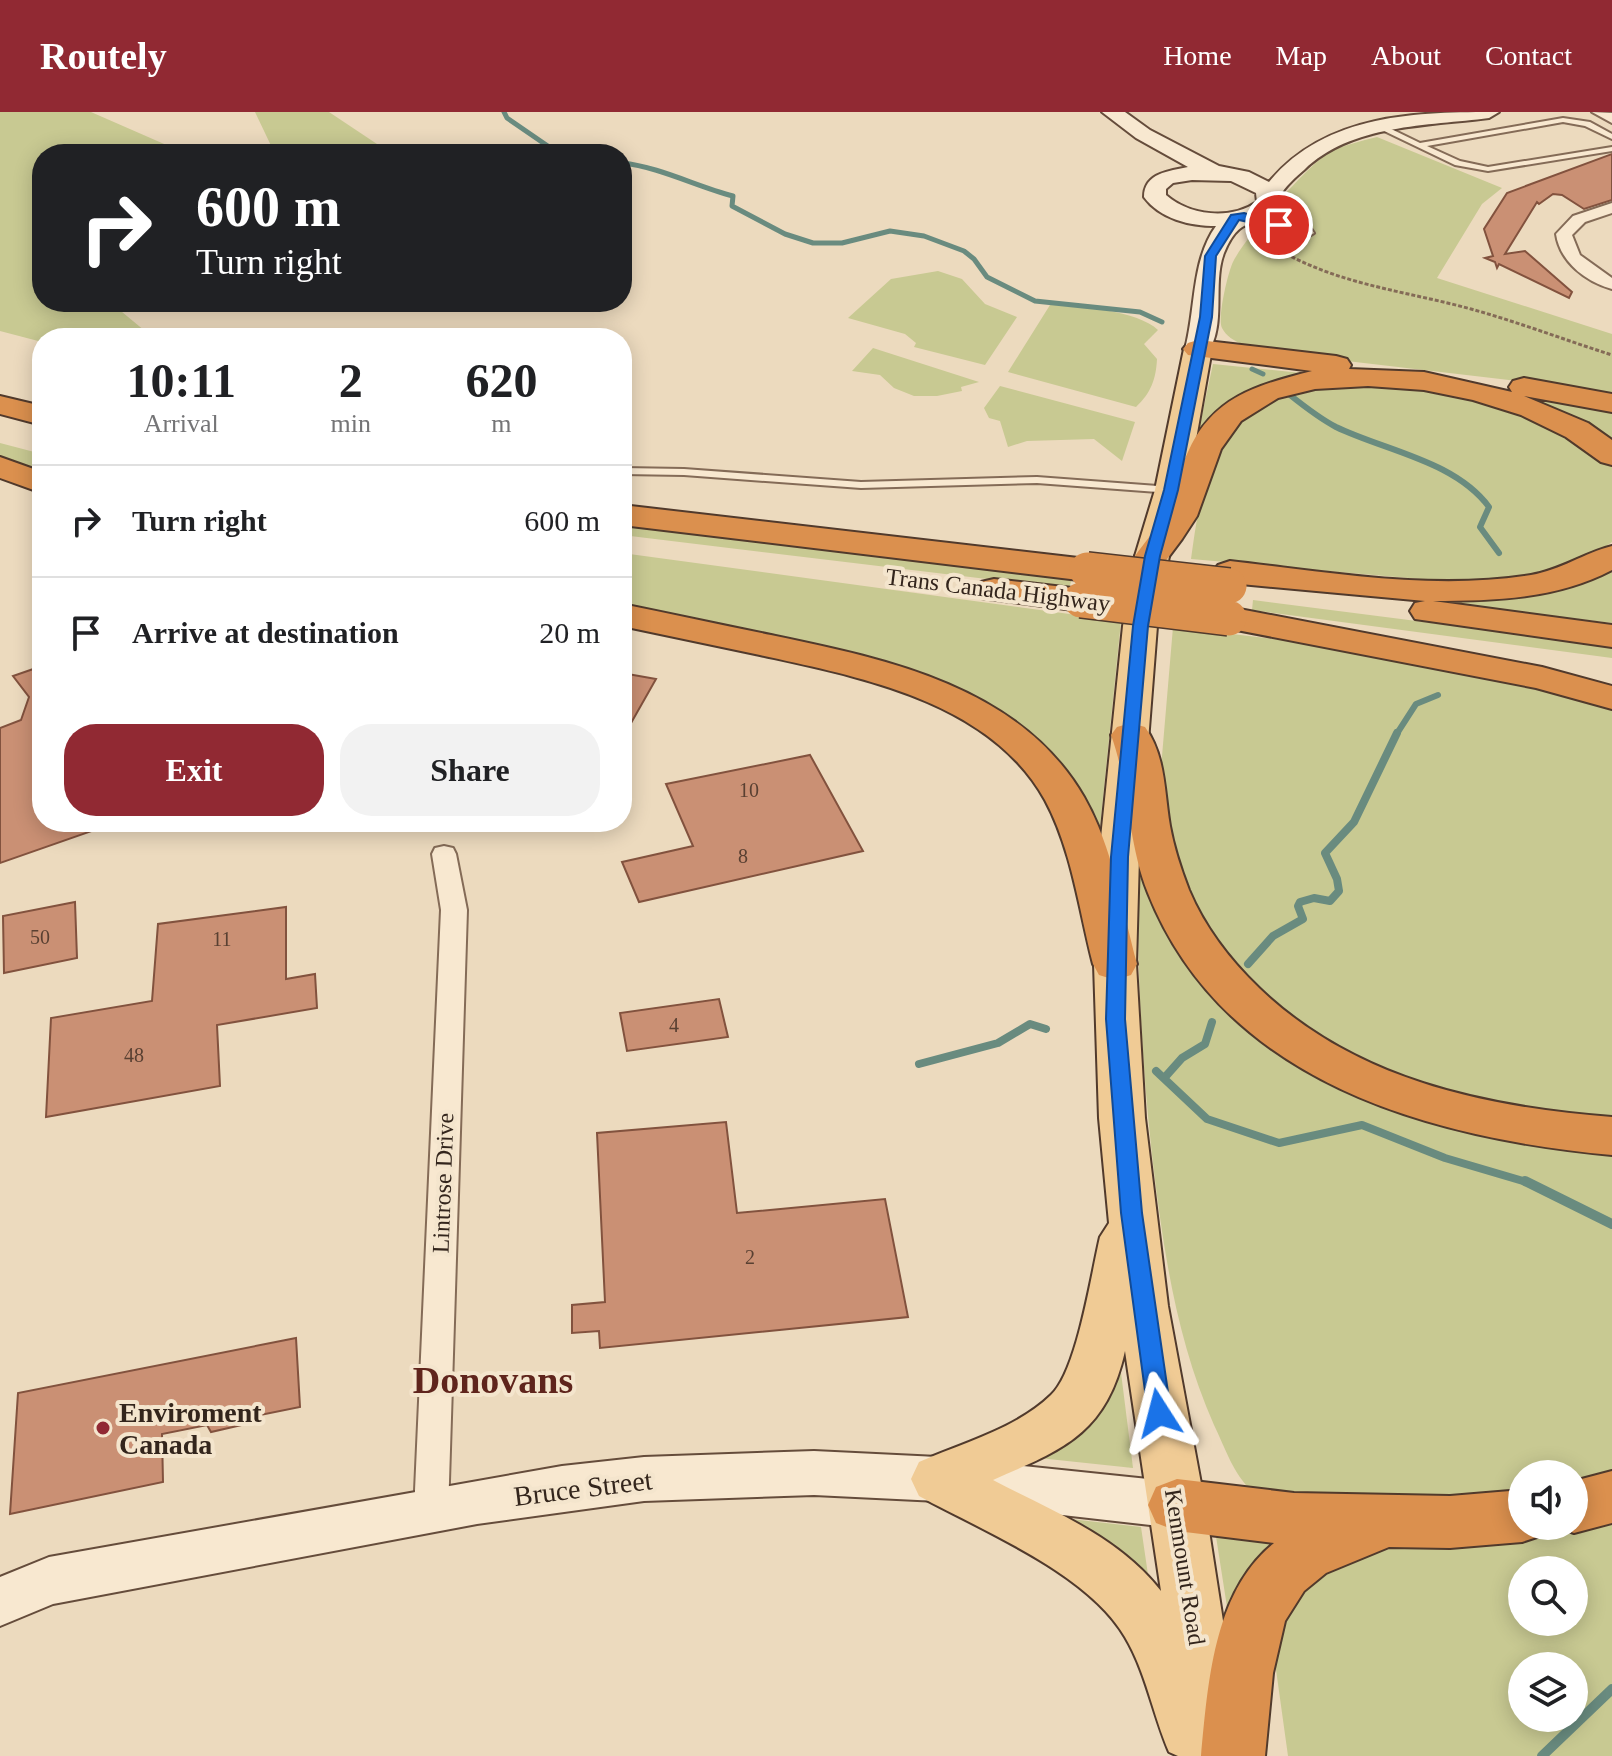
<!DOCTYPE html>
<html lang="en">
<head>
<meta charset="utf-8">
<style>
  :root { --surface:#fff; --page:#f2f2f2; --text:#202124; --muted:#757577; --line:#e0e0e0; --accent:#912933 }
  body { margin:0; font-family:"Times New Roman",serif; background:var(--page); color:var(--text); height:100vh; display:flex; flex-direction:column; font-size:30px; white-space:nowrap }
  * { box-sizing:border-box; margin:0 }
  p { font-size:26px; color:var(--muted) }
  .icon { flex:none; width:44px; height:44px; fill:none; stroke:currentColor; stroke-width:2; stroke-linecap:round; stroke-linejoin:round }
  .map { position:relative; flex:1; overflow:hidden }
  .panel { position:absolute; left:32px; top:216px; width:600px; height:504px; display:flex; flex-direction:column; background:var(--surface); border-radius:32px; box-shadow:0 4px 20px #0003 }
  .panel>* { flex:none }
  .guide { position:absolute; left:32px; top:32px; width:600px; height:168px; border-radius:32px; box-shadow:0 4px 20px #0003; background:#202124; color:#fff; overflow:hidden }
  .tools { position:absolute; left:1508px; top:1348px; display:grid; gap:16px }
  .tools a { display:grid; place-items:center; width:80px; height:80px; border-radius:50%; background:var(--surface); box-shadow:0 4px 20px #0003; font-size:40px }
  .pin { position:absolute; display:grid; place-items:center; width:68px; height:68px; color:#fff; margin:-34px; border:4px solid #fff; border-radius:50%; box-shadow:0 2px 8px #0007 }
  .me { position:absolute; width:88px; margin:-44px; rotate:351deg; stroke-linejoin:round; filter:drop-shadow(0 0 6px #0008) }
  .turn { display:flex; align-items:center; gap:28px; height:168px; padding:0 32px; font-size:36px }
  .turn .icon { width:104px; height:104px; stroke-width:2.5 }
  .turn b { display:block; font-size:56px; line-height:68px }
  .eta { display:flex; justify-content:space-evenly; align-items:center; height:136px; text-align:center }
  .eta b { font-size:48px; font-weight:600; line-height:56px }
  .button { display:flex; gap:16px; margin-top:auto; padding:16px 32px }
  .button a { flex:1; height:92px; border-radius:32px; background:var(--accent); color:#fff; font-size:32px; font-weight:600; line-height:92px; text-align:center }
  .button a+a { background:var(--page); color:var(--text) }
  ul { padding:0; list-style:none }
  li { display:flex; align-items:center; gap:24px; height:112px; padding:0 32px; border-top:2px solid var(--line) }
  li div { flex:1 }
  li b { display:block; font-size:30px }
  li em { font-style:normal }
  header { display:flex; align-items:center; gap:48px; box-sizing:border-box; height:112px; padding:0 40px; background:var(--accent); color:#fff }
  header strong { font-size:38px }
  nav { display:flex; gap:44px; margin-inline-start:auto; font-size:28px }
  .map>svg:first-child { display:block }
  .green { fill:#c8c992; fill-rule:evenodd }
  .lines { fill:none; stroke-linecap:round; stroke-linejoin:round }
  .stream-far3 { stroke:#698b7f; stroke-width:5 }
  .stream-far2 { stroke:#698b7f; stroke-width:6 }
  .stream-far1 { stroke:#698b7f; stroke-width:8 }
  .stream { stroke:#698b7f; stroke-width:10 }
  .building { fill:#ca9074; stroke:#82523e; stroke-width:2 }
  .lane-casing { stroke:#846b57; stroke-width:4 }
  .street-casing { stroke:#846b57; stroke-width:4 }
  .secondary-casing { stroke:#654c3b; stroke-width:4 }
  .primary-casing { stroke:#513a2c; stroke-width:4 }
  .highway-casing { stroke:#513a2c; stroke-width:4 }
  .path { stroke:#846b57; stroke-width:3; stroke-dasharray:4 2; stroke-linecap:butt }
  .lane { fill:#f8e8d0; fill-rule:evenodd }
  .street { fill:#f8e8d0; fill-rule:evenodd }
  .secondary { fill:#f8e8d0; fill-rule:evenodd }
  .primary { fill:#f0cb95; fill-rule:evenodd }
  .highway { fill:#db904e; fill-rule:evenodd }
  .highway-bridge-casing { stroke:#513a2c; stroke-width:38; stroke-linecap:butt }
  .highway-bridge { stroke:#db904e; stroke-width:35 }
  .route { fill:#1a73e8; stroke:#114b97; stroke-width:2 }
  .poi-dot { fill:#912933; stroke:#f4e5cd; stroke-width:3 }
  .labels { text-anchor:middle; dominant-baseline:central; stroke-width:8; stroke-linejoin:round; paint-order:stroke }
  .number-label { font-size:20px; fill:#594032 }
  .street-label { font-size:24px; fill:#33251c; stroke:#f4e5cd }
  .near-poi-label { font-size:28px; font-weight:bold; fill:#33251c; stroke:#f4e5cd; text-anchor:start }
  .near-street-label { font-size:28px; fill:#33251c; stroke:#f4e5cd }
  .near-district-label { font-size:38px; font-weight:bold; fill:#5f241c; stroke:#f4e5cd }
</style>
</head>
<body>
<header>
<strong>Routely</strong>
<nav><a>Home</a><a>Map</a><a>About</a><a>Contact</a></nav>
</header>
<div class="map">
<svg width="1612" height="1644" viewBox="0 0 1612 1644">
  <rect width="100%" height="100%" fill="#ecdabe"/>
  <path class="green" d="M0 0H91L187 42H42V190H110L145 219 167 226H42V230L0 219Z
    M255 0H329L392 42H275Z
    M1377 25 1502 76 1482 92 1437 166 1612 222V285L1543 272 1270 240C1254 236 1230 232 1222 216 1217 207 1228 160 1233 150 1244 127 1308 52 1330 40 1344 33 1361 29 1377 25Z
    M938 159 962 167 985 192 1017 205 985 253 914 235 916 231 905 222 848 206 891 167Z
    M1050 193C1077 193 1139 199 1158 218L1144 232 1157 247C1156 267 1151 281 1136 295L1008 260Z
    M873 236 979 270 961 275 962 279 937 284H914L894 276 880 263 852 259Z
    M1213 252 1321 263 1197 326Z
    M1391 271 1523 297 1601 343 1612 354V430L1580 452 1517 467 1454 470 1191 447C1202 368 1212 294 1305 277 1332 272 1363 273 1391 271Z
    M1000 274 1135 310 1122 349 1094 327 1027 329 1008 335 1000 309 989 306 984 296Z
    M1480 274 1612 296V332Z
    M0 331 42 342V365L0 350Z
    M622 411 1072 466 1069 477 622 423Z
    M622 441 1121 509 1097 745 977 594 622 499Z
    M1612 457V511L1341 479 1579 471Z
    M1253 488 1612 534V546L1252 498Z
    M1173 515 1357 537 1612 592V1015L1552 1009 1359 953 1230 859 1169 749 1161 656Z
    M1140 735 1256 914 1612 1036V1367L1574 1379V1362H1522V1389L1253 1381C1232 1359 1227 1340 1214 1313 1176 1227 1163 1136 1152 1043 1141 940 1135 839 1140 735Z
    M1116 1221 1133 1356 1020 1344Z
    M1026 1402 1141 1415 1151 1483Z
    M1612 1402V1644H1288L1273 1536 1290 1492 1311 1459 1351 1438 1549 1414H1574ZM1522 1458H1574V1510H1522ZM1522 1554H1574V1606H1522Z
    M1215 1418 1308 1421 1232 1527Z"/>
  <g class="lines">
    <path class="stream-far3" d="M504 0 507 6 555 39 569 42
      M622 51C660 55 695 74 733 84L732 94 785 122 813 131H842L890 119 924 124 964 139 974 147 987 165 1035 189 1140 200 1162 210
      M1252 257 1263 262"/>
    <path class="stream-far2" d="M1290 283C1305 295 1319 306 1336 315 1386 339 1455 349 1489 395L1480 415 1499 441
      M1396 623 1416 592 1438 583"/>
    <path class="stream-far1" d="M1248 852 1273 824 1303 807 1298 794 1300 790 1314 786 1330 789 1339 779 1337 767 1325 741 1354 710 1397 621
      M919 952 998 931 1030 912 1046 917
      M1156 959 1207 1007 1279 1031 1362 1013 1445 1046 1530 1071
      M1166 964 1182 946 1205 932 1212 910"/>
    <path class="stream" d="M1525 1069 1612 1112
      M1542 1644 1612 1577"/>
  </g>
  <path class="building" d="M1612 42V88L1584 97 1562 83 1553 82 1539 92 1537 90 1505 142 1525 139 1572 180 1569 186 1499 152 1497 156 1495 150 1485 146 1493 144 1484 117 1507 81Z
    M42 554V710H108L109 713 0 751V616L21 608 29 585 13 564Z
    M622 561 656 567 622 627Z
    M810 643 863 739 639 790 622 750 693 734 666 672Z
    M75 790 77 846 4 861 3 804Z
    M286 795V867L315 862 317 896 217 913 220 974 46 1005 51 906 152 889 158 812Z
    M719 887 728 925 627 939 620 901Z
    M726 1010 737 1101 885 1087 908 1205 600 1236 599 1219 572 1221V1193L605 1190 597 1021Z
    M296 1226 300 1295 245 1306 246 1312 211 1320 207 1313 162 1322 163 1370 10 1402 18 1281Z"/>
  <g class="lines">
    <g class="lane-casing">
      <path id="lane" d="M1563 6 1590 10 1612 22V27L1585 14 1563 10 1427 34 1460 49 1488 55 1612 35V39L1488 59 1455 53 1378 16 1385 14 1420 31Z
        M622 356 684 357 861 370 1037 365 1171 375 1176 378 1171 381 1037 371 861 376 684 363 622 362Z"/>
    </g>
    <g class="street-casing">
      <path id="street" d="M1592 0 1612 1V11Z
        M1612 91V101L1585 110 1572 123 1580 143 1612 166V177C1586 170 1560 150 1556 122L1573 104Z
        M1244 99 1312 118 1314 121 1306 126 1238 107 1236 104Z
        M444 734 453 736 456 742 467 798 448 1401 443 1412 431 1417 419 1412 414 1401 441 798 432 742 435 736Z"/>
    </g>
    <g class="secondary-casing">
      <path id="secondary" d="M1102 0H1125L1150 18 1219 54 1249 60 1269 70C1326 1 1417 0 1499 0L1489 6C1428 14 1351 12 1304 58 1297 64 1283 76 1280 85 1277 94 1284 88 1277 96 1258 119 1241 99 1224 141 1212 172 1227 213 1207 242H1189L1185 237C1196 196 1191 149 1216 114 1190 114 1160 107 1144 85 1144 61 1169 59 1188 55L1136 26ZM1192 68 1231 69 1256 81 1257 90C1231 108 1190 104 1166 83V77L1173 71Z
        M814 1339 938 1345 1177 1370 1195 1377 1202 1393 1195 1409 1177 1416 938 1389 814 1383 644 1389 477 1412 53 1492 0 1514V1465L49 1445 562 1354 644 1345Z"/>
    </g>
    <g class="primary-casing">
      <path id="primary" d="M1198 229 1208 231 1212 237 1187 378 1169 444 1157 514 1139 745 1136 852 1145 1006 1168 1194 1205 1393 1244 1644H1178L1169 1640C1153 1603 1146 1560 1125 1525 1088 1461 983 1419 919 1384L911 1367 919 1350C962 1331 1016 1317 1051 1283 1077 1259 1091 1163 1100 1125L1109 1111 1099 1006 1094 852 1099 745 1123 514 1135 444 1155 378 1184 237 1188 231ZM1125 1239 1161 1479C1118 1424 1054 1400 993 1368 1064 1337 1106 1322 1125 1239Z"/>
    </g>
    <g class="highway-casing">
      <path id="highway" d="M1198 228 1336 244 1347 247 1351 253 1349 257 1424 260 1512 280 1509 275 1513 269 1524 266 1612 282V300L1524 284 1588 311 1612 328V353L1601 350 1566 325 1521 303 1473 288 1424 278 1368 274 1315 277 1278 286 1241 309 1221 337 1197 404 1182 427 1164 451 1152 454 1140 451 1135 444C1144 431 1156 418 1163 403 1173 383 1178 360 1188 340 1213 284 1258 273 1312 259L1188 243 1183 237 1188 231Z
        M0 284 42 294V313L0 302Z
        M0 345 42 360V381L0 366Z
        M622 393 1087 447 1099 451 1105 458 1099 465 1087 469 622 413Z
        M1612 434V458C1557 487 1495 489 1433 489L1612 513V535L1415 507 1410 499 1415 491 1425 489 1230 471 1218 467 1212 460 1218 453 1230 449C1329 460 1432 479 1531 463 1561 458 1584 441 1612 434Z
        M994 467 1081 477 1094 480 1099 488 1094 496 1081 499 981 486 976 478 981 470Z
        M622 492C672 502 721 513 771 523 886 547 1020 574 1084 685 1113 736 1122 796 1137 852L1131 863 1115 868 1099 863 1093 852C1079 798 1072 738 1045 688 990 589 860 565 760 543 714 533 668 524 622 514Z
        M1229 495 1542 555 1612 574V597L1536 576 1216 514 1211 506 1216 498Z
        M1131 611 1145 615C1166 645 1164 679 1170 714 1174 736 1181 757 1189 778 1205 816 1230 848 1259 876 1355 968 1484 995 1612 1005V1043C1429 1026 1223 970 1148 781 1127 729 1130 675 1111 623L1117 615Z
        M1612 1359V1411L1574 1421 1555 1414H1574V1369Z
        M1177 1367 1294 1381 1450 1384 1522 1378V1414H1547L1543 1423 1522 1430 1450 1436 1389 1435 1326 1461 1304 1479 1285 1509 1273 1561 1265 1644H1201C1208 1572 1213 1480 1274 1431L1177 1419 1156 1411 1148 1393 1156 1375Z"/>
    </g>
    <path class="path" d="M1266 129C1325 171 1402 178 1471 197 1518 210 1565 228 1612 243"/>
    <use href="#lane" class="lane"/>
    <use href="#street" class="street"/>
    <use href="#secondary" class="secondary"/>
    <use href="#primary" class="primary"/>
    <use href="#highway" class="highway"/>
    <g class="highway-bridge-casing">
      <path id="highway-bridge" d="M1087 458 1229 474
        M1081 488 1229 506"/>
    </g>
    <use href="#highway-bridge" class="highway-bridge"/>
  </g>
  <path class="route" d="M1244 101 1285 113 1279 117 1239 108 1216 144 1212 205 1178 378 1160 444 1148 514 1128 745 1125 907 1142 1101 1171 1301 1167 1308 1159 1311 1151 1308 1148 1301 1121 1101 1106 907 1111 745 1133 514 1145 444 1164 378 1200 205 1205 144 1231 103Z"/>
  <circle class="poi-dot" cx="103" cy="1316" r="8"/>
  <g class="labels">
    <g class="number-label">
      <text x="749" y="678">10</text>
      <text x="743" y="744">8</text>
      <text x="40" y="825">50</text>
      <text x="222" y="827">11</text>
      <text x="674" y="913">4</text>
      <text x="134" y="943">48</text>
      <text x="750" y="1145">2</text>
    </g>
    <g class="street-label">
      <text transform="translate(998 478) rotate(7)">Trans Canada Highway</text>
      <text transform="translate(443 1071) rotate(-88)">Lintrose Drive</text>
      <text transform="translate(1185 1455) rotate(81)">Kenmount Road</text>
    </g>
    <g class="near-poi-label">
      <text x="119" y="1300">Enviroment<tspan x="119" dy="32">Canada</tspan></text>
    </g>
    <g class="near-street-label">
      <text transform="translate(583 1376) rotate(-7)">Bruce Street</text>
    </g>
    <g class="near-district-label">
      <text x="493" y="1268">Donovans</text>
    </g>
  </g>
</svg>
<div class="tools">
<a><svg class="icon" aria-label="sound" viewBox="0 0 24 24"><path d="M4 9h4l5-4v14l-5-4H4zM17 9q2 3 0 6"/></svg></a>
<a><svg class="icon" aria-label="search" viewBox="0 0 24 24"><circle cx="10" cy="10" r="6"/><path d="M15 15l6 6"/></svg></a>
<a><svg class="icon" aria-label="layers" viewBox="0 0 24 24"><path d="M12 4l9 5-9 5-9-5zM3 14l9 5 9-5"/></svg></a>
</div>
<div class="pin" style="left:1279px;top:113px;background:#d93025"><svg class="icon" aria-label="arrive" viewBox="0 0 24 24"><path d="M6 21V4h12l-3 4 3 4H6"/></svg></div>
<svg class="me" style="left:1159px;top:1301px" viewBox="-20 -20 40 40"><path d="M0-17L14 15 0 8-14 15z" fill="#1a73e8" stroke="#fff" stroke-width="4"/></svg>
<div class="guide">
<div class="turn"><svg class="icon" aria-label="right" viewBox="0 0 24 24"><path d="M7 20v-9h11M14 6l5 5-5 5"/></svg><div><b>600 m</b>Turn right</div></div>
</div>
<section class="panel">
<div class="eta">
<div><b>10:11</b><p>Arrival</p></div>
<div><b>2</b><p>min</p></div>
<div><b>620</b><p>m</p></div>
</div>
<ul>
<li><svg class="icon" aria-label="right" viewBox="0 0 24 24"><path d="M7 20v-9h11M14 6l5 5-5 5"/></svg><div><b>Turn right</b></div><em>600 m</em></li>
<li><svg class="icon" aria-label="arrive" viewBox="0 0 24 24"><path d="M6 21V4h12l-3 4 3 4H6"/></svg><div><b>Arrive at destination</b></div><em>20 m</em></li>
</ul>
<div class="button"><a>Exit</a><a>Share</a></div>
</section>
</div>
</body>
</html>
